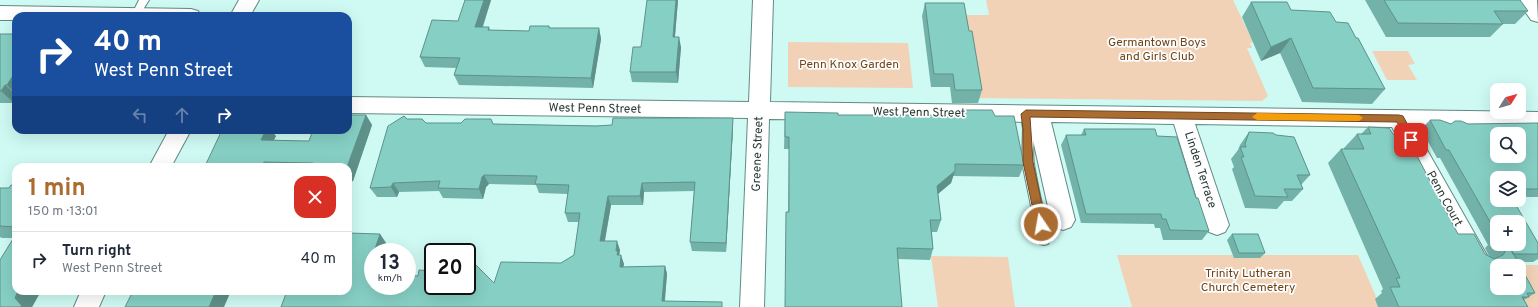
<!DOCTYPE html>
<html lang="en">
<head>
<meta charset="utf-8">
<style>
  :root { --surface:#fff; --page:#f2f2f3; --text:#1f2937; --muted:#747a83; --line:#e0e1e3; --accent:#aa6c31 }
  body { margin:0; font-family:Overpass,sans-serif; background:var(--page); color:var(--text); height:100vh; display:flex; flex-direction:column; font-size:15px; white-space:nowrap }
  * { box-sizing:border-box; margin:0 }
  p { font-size:13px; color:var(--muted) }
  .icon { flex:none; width:22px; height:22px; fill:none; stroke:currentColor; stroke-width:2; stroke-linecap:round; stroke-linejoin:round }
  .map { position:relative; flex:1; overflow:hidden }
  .drawer { position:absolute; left:12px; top:163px; width:340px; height:132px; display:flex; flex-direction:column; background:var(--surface); border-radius:12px; box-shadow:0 4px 16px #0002 }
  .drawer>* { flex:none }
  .top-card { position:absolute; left:12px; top:12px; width:340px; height:122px; border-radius:12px; box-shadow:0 4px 16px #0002; background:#1a4fa0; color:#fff; overflow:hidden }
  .needle { width:26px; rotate:53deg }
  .buttons { position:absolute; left:1490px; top:83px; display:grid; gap:8px }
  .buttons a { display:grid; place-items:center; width:36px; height:36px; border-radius:8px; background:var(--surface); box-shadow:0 4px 16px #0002; font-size:20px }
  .speed { position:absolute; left:364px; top:243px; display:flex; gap:8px; font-size:20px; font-weight:700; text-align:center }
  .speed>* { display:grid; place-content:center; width:52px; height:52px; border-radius:50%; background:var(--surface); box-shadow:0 4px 16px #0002; line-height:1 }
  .speed small { font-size:10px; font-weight:400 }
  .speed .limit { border:2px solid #111; border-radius:6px; background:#fff; color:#111 }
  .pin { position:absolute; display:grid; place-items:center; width:34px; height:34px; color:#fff; margin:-17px; border-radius:8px; box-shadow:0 2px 6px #0006 }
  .me { position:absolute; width:44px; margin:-22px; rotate:348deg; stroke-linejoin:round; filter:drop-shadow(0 0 3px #0008) }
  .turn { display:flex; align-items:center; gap:14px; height:84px; padding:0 16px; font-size:18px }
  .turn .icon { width:52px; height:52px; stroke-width:2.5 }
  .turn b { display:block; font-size:28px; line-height:34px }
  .lanes { display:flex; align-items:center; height:38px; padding:0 16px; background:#0003; justify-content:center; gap:20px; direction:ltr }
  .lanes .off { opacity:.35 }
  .round { display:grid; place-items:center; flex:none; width:42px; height:42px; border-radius:12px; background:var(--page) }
  .summary { display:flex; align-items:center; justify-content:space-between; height:68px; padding:0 16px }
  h1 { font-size:24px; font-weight:700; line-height:30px; color:var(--accent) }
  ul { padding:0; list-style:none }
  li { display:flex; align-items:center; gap:12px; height:56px; padding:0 16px; border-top:1px solid var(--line) }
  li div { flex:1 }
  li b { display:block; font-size:15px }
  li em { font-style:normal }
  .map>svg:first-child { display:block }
  .green { fill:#f1d2b7 }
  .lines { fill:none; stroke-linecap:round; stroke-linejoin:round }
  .service-casing { stroke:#618a84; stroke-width:2 }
  .minor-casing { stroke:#618a84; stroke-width:2 }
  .primary-casing { stroke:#618a84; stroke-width:2 }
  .service { fill:#fff; fill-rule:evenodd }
  .minor { fill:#fff; fill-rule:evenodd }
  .primary { fill:#fff; fill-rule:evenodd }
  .wall { fill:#73b2a9; fill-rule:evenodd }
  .shaded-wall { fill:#5e9189 }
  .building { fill:#86cfc4; stroke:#5e9189; fill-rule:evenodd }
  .route { fill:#aa6c31; stroke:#6e4620 }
  .slow { fill:#f59e0b }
  .labels { text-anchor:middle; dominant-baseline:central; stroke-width:3.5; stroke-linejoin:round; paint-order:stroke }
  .park-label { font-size:12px; fill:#6f4316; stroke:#fdfdfd }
  .street-label { font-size:12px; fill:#263735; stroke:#fdfdfd }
</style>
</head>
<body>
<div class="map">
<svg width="1538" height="307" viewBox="0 0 1538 307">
  <rect width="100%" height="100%" fill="#cefaf3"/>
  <path class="green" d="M986 0H1233L1253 42 1250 43 1252 48H1247L1268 96 1262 101 976 98 960 15H989Z
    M788 42 908 43 913 88 788 87Z
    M1372 51H1408L1415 64 1408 65 1417 80H1387Z
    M1117 255H1358L1377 299 1378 307H1132Z
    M931 256 1008 257 1015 307H938Z
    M1492 265H1538V307H1509L1519 288V266Z"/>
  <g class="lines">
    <g class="service-casing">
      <path id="service" d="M139 0H149L139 16H131Z
        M1026 110 1030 111C1038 126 1031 147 1034 164 1038 189 1045 215 1050 240L1048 244 1044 245 1040 244 1038 240 1022 162 1023 129 1021 114 1022 111Z"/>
    </g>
    <g class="minor-casing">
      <path id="minor" d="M239 0H259L250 16H230Z
        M753 0H773L770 102 1538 112V128L1414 127 1489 259 1485 266 1477 270 1469 266 1392 127 1195 124 1229 225 1225 232 1217 235 1209 232 1205 225 1174 124 1051 122 1075 220 1071 227 1063 230 1055 227 1051 220 1029 122 769 119 764 307H740L748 118 348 113V97L749 102Z
        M0 6 191 9 198 11 201 16H16V20H0Z
        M169 130H191L171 167H149Z
        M81 291H106L99 307H74Z"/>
    </g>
    <g class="primary-casing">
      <path id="primary" d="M1517 0H1537L1538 22 1531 20Z"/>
    </g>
    <use href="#service" class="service"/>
    <use href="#minor" class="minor"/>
    <use href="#primary" class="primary"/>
  </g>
  <path class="wall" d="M491 0 483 27H489L490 30 529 31 549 26 550 28H599L601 39 593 88 459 85 454 75 456 68 425 67 420 57 458 21Z
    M678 0 675 37 681 47 678 83 632 82 630 72 641 47Z
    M1365 0H1520L1528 11 1515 24H1503L1490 37H1386Z
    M1251 2 1291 10 1336 22 1356 38 1385 89 1372 104 1302 102 1280 53 1261 61 1242 17Z
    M925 3 969 31 982 90 978 103H952L950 87H931L922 16Z
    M0 34H16V101L14 103H0Z
    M958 110 995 116 1024 165 1019 177 953 176 951 183 938 194 941 220 937 232H932L933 249 930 260 898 259 788 212 789 149H784L785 112 838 115H957Z
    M366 115 372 125 353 181 348 167H209L206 164 276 136 273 141H309Z
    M407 119 426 123 733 128 726 252 692 251 690 242 694 191 644 192 643 205H611L605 241 620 250 619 255 624 264 623 267 665 266 667 274 665 301 723 307 348 291 380 234 386 243 383 252H373V286L494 283 561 263 574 255 579 222H568L565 213 568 194 539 193 536 185 489 184 486 187 483 199 443 198 439 191 399 192 397 197H377L370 188Z
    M1430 120 1451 124 1538 123V197H1519V178H1497L1538 243V259L1533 262H1517L1535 293 1524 300 1528 307H1378L1375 299 1382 293 1381 291 1383 289 1328 163 1341 149H1344V148L1357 134H1361L1368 127 1393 134 1458 234 1485 254 1489 256 1485 248 1488 245 1440 158H1437L1421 129ZM1497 222 1519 244H1497Z
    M1084 129 1157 136 1196 198 1209 231 1202 240H1163L1160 228H1155L1154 224 1081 223 1061 145 1066 135H1081Z
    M1249 132 1310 175 1301 185 1303 189 1292 201H1284L1277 209 1245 208 1232 169 1234 167 1231 159 1238 150 1240 145Z
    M11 185H16V291H41L32 307H0V260L14 238H2L0 237V188H9Z
    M1232 234 1265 253 1260 258H1234L1227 240Z"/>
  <path class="shaded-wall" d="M484 0H491L479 37 475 27Z
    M676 0H678L674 47 673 37Z
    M599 28 601 39 593 88 591 78Z
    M679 37 681 47 678 83 676 72Z
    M1291 38 1280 53 1261 61 1271 47Z
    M16 71V94L7 85Z
    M5 85 16 95V101L14 103 1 91Z
    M366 115 372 125 353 181 348 184V167H347Z
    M733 118V128L726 252V243Z
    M264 130H271L276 136 269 150 261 140Z
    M264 162 269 167H265L263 164Z
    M955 171 951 183 933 198 937 186Z
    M484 175 489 184 486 187 483 199 479 189 482 177Z
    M393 183 399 192 397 197 391 187Z
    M642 183 644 192 643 205 640 196Z
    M608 196 611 205 603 250 600 241Z
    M380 234 386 243 383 252H374Z
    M617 241 620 250 619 256 620 264 616 251Z
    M373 254V283L366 274Z
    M621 255 624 264 622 276 620 267Z
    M665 266 667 274 664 307 662 301Z
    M18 291H41L32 307H20L15 298Z
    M216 291H231L224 307H209Z"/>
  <path class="building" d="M465 0H484L475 27H489L488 30 529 31 530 26H549V28H599L591 78 454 75 460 58 420 57 432 20 458 21Z
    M647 0H676L673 37H679L676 72H630L633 47H641Z
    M1384 0H1520L1528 11H1494L1503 24 1398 23Z
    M1251 2H1287L1291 10 1330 12 1336 22 1348 23 1356 38H1358L1385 89 1313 88 1291 38 1271 47Z
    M925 3H964L969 31H972L982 90H955L953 74H934Z
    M0 34H16V71L7 85H5L1 91H0Z
    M958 110H992L995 116H1014L1024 165 955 164V171L937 186 941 220H930L933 249 897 248 902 307H785L786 212H789V137H785V112L838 113V115H959Z
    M348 115H366L347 167H311L313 163 264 162 263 164H206L222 130H266L261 140 309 141 313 130H348Z
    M404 116 407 119H422L426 123H461L465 119H491L493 124 596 126 612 125 613 118H733L726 243 690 242 695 182 642 183 640 196H608L600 241H617L616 251H618L617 255H621L620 267 665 266 662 301 722 302V307H281L287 291H348V233L380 234 374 252H373V254L366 274 373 275V286H407V275L418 276 419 270 433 271V286H467V256L494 283 501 262 561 263 574 255 580 213H565L569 185 535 184 537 176 484 175 482 177 479 189 438 188 440 181 393 183 391 187 370 188 388 126Z
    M1430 120H1440L1451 124 1455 121H1461L1468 124 1538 123V189H1519V178H1497V200H1513L1538 243V254H1513L1508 244H1519V222H1497V234L1449 150H1446ZM1497 134H1519V156H1497Z
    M1368 127 1389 128 1393 134 1406 135 1458 234H1474L1485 254 1494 259 1503 255 1508 247 1507 244H1508L1535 293H1527L1529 297H1522L1528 307H1399L1390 287H1400L1396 278H1400L1341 149H1364L1357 134H1371ZM1497 266H1519V288H1497Z
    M1084 129H1155L1157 136 1177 137 1196 198H1198L1209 231 1170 230 1166 219H1162L1161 214H1086L1066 135H1086Z
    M1249 132 1273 133 1276 135 1294 137 1310 175H1297L1303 189H1284L1288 197 1255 196 1241 157H1244L1240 147H1246L1245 144Z
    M11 185H16V227L0 226V188H9Z
    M16 234V291H18L15 298 22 306 20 307H0V260Z
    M1232 234H1258L1265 253H1239Z
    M133 291H216L209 307H125Z"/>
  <path class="route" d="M1026 110 1399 115 1403 116 1416 140 1414 142H1408L1397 122 1030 117 1033 162 1046 224 1045 227 1041 228 1038 227 1036 224 1023 162V129L1021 114Z"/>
  <path class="slow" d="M1257 113 1359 115 1363 118 1359 121 1257 120 1252 117Z"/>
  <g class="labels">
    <g class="park-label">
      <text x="1157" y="43">Germantown Boys<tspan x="1157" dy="14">and Girls Club</tspan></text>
      <text x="849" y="65">Penn Knox Garden</text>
      <text x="1248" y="274">Trinity Lutheran<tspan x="1248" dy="14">Church Cemetery</tspan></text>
    </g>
    <g class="street-label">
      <text transform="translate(595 109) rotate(1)">West Penn Street</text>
      <text transform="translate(919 113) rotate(1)">West Penn Street</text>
      <text transform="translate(758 154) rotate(-88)">Greene Street</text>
      <text transform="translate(1200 170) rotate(72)">Linden Terrace</text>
      <text transform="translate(1444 199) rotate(61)">Penn Court</text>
    </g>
  </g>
</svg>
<div class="buttons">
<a><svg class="needle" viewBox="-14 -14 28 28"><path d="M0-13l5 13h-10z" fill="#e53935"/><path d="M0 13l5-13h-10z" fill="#747a83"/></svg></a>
<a><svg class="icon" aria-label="search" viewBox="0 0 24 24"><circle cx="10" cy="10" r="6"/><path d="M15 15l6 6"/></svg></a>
<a><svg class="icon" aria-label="layers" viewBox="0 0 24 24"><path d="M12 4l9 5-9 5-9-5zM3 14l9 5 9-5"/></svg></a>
<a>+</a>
<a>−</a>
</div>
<div class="speed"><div>13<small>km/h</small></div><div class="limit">20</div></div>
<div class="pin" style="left:1411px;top:140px;background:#d93025"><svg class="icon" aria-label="arrive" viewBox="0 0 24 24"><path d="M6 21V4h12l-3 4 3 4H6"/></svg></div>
<svg class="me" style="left:1041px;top:224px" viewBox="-20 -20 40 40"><circle r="17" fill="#aa6c31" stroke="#fff" stroke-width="3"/><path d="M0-11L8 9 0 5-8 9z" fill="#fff"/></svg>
<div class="top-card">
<div class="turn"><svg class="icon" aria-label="right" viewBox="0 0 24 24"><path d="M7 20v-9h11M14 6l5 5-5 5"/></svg><div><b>40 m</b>West Penn Street</div></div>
<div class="lanes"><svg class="icon off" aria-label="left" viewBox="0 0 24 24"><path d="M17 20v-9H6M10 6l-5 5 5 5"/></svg><svg class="icon off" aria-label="ahead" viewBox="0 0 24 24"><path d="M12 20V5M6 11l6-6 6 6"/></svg><svg class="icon" aria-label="right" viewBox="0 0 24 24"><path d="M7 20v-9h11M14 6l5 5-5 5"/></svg></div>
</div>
<section class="drawer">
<div class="summary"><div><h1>1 min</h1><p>150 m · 13:01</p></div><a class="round" style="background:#d93025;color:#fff"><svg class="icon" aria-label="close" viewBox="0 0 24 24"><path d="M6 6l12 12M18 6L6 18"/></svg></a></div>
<ul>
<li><svg class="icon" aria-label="right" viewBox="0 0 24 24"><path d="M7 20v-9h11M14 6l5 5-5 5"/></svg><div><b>Turn right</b><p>West Penn Street</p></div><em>40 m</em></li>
</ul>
</section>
</div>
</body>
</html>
